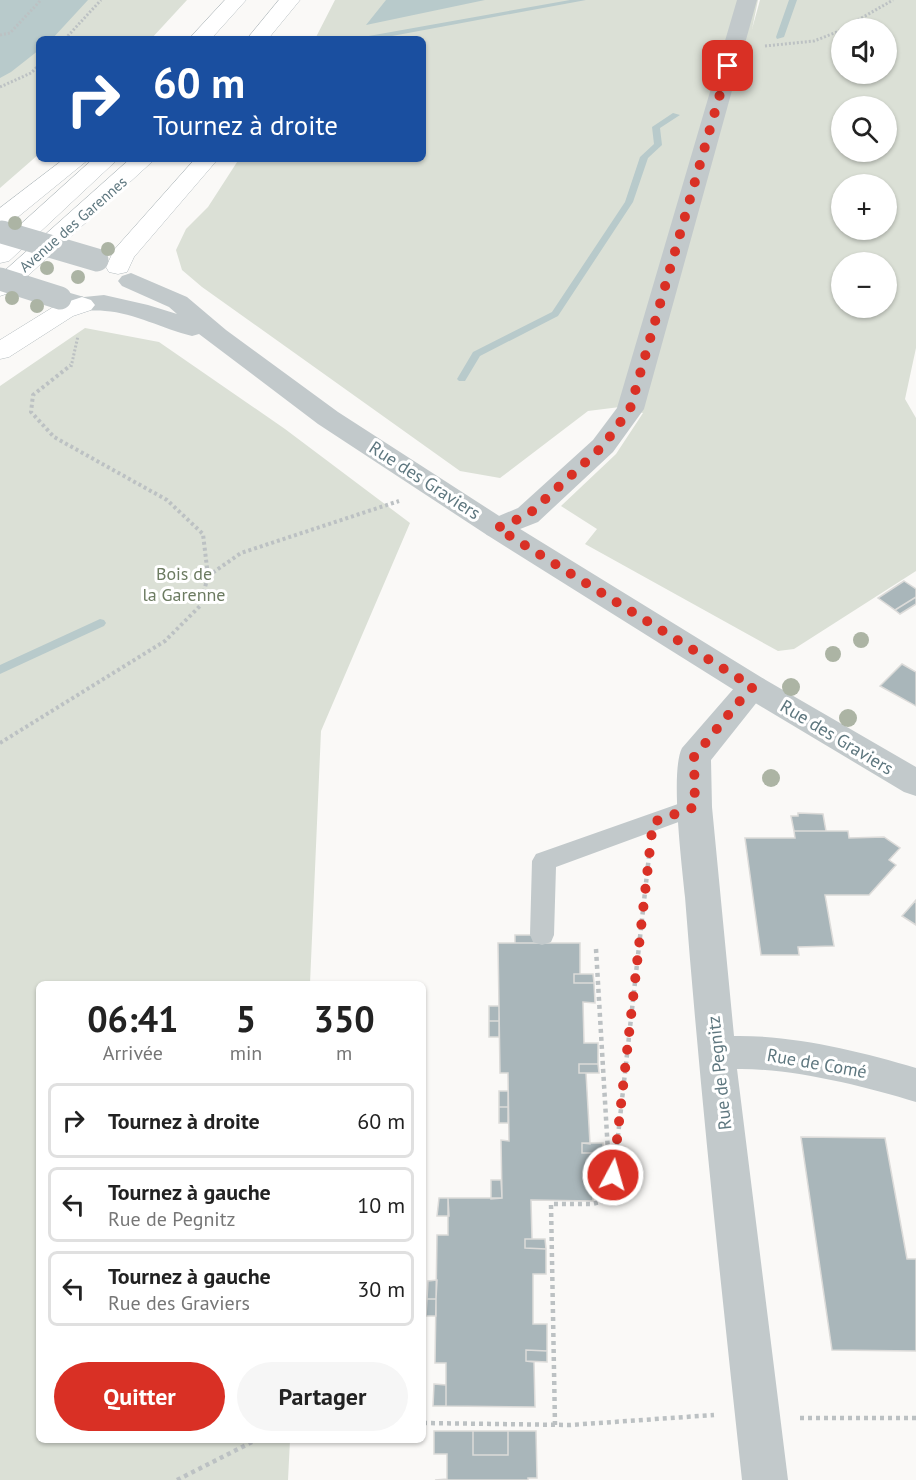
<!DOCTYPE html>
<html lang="fr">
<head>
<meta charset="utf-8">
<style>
  :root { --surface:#fff; --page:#f6f6f6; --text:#222; --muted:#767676; --line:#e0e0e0; --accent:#d93025 }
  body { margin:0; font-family:"PT Sans",sans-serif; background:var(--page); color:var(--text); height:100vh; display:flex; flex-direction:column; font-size:22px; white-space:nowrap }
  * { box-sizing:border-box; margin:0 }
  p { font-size:20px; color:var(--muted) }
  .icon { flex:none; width:33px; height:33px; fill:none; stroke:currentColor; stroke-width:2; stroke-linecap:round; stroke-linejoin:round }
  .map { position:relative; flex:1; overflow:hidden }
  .panel { position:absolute; left:36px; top:981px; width:390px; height:462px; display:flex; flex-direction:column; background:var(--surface); border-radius:9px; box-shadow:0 2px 4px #0004 }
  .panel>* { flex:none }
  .banner { position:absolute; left:36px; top:36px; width:390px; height:126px; border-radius:9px; box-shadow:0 2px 4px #0004; background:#1a4fa0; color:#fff; overflow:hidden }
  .tools { position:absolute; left:831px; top:18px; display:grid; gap:12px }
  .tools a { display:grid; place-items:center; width:66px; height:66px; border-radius:50%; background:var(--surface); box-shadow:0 2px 4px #0004; font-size:30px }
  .pin { position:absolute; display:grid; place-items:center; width:51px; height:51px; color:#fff; margin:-26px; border-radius:12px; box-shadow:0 3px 9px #0006 }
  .me { position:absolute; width:66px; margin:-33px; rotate:6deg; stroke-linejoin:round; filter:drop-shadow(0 0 4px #0008) }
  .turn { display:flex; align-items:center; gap:21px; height:126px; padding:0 18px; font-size:27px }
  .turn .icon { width:78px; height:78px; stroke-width:2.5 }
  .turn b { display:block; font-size:42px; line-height:51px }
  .eta { display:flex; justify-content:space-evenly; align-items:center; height:102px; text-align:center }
  .eta b { font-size:36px; font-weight:700; line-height:42px }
  .action { display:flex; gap:12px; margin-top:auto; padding:12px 18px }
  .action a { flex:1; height:69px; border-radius:36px; background:var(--accent); color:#fff; font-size:24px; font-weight:700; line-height:69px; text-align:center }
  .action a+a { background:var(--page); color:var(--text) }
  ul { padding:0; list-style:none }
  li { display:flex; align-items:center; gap:18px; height:75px; margin:0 12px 9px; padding:0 6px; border:3px solid var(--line); border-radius:9px }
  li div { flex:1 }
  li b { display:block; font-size:22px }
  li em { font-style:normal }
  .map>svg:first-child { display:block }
  .green { fill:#dbe0d6; fill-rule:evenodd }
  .water { fill:#b8cacb }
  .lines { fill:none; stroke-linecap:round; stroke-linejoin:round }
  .stream { fill:#b8cacb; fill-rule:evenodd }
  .building { fill:#a9b6ba; stroke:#dcdbd9; stroke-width:1.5 }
  .primary-casing { stroke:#b5bdc0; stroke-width:1 }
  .path-far2 { stroke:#bcc1c3; stroke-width:3; stroke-dasharray:2 2; stroke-linecap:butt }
  .path-far1 { stroke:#bcc1c3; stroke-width:4; stroke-dasharray:3 3; stroke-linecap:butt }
  .path { stroke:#bcc1c3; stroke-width:4.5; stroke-dasharray:4 4; stroke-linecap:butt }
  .service { fill:#c2c9cb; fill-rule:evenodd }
  .minor { fill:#c2c9cb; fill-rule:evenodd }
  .tertiary { fill:#c2c9cb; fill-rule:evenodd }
  .primary { fill:#fff; fill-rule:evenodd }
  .tertiary-bridge { stroke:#c2c9cb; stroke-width:23 }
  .tree { fill:#acb4a4 }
  .route { stroke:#d93025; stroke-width:10; stroke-dasharray:0 18 }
  .labels { text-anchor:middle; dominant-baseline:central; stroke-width:6; stroke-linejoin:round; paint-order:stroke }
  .far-street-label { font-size:15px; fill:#5e777f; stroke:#fff }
  .street-label { font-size:18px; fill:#5e777f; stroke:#fff }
  .park-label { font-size:18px; fill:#6c7b61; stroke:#fff }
</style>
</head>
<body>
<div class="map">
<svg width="916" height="1480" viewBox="0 0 916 1480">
  <rect width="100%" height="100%" fill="#faf9f7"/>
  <path class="green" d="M0 0H187L151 39H39V154L0 188Z
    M335 0H758L752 29 760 0H916V348L905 399 916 418V571L794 649 778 651 585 544 597 529 561 506 616 454 643 413 620 407 588 411 500 478 460 471 202 287 182 270 176 250 186 229 208 207 239 159H423V39H315ZM842 28H886V74H842ZM842 106H886V152H842ZM842 184H886V230H842ZM842 262H886V308H842Z
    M85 328 159 342 285 429 410 523 321 731 310 984H39V1440H290L288 1480H0V386Z"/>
  <path class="water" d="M0 0H88L52 39H39V50L11 72 0 78Z
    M386 0H485L366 25Z"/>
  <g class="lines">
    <path class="stream" d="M570 0H586L376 39H359L363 37Z
      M789 0H797L784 37 777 39 776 37Z
      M673 113 680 115 660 128 662 145 648 158 633 202 558 316 480 356 465 381H459L457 379 473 352 552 312 625 202 640 157 654 144 652 127Z
      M100 619 104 620 106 623 104 626 0 674V665Z"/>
  </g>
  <path class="building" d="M904 581 916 589V597L895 610 878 598Z
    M916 597V604L900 614 895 610Z
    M902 664 916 672V706L880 686Z
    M798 813 823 814 826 831H794L791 816H798Z
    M794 831H848L849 838 884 837 900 848 889 860 896 865 869 895H825L834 946 798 947 799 955H761L745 838H795Z
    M916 900V925L902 916Z
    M515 935H549V943H515Z
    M498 943H580V974H574V983H594L595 1003 583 1002 584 1043H598V1064H579V1073H586L590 1144 582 1143V1153H603L604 1176H592L593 1201 531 1200 532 1239H525V1248L546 1249V1274H533V1324H547V1351L526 1350V1361L534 1362 535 1407 446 1406V1363H435L437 1235H448V1198H502L501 1140 509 1141 508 1073H500Z
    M574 974H593L594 983H574Z
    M489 1006H499V1021H489Z
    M489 1021H499V1037H489Z
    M579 1064H598L599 1073H579Z
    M499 1091H508V1107H499Z
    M499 1107H508V1123H499Z
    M801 1137 885 1138 907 1259H916V1351L832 1350Z
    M582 1143H603V1153H582Z
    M491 1180H501L502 1198 491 1199Z
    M439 1198H448L449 1216H437Z
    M525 1239H545L546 1249 525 1248Z
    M437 1280 436 1299H427L428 1281Z
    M427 1299H436V1316H426Z
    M526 1350 547 1351V1362L526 1361Z
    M434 1384 446 1385V1406H433Z
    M434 1431H473V1455H508V1431H536L537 1478H528V1480H435L447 1479V1454H434Z
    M473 1431H508V1455H473Z"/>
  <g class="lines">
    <g class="primary-casing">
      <path id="primary" d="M225 0H246L211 39H189Z
        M279 0H300L268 39H247Z
        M64 159H89L8 225 0 227V208Z
        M93 159H118L9 261 0 263V243Z
        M130 159H155L9 293 0 296V275Z
        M195 159H218L134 257 127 272 118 274 109 272 106 267 114 250Z
        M82 297 91 300 95 305 91 310 73 316 9 357 0 359V340L55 306Z"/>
    </g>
    <path class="path-far2" d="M844 28 893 0
      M0 35 10 33 41 0
      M65 39 101 0
      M765 46 814 41 842 30
      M0 87 31 73 39 65
      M71 367 78 336"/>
    <path class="path-far1" d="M208 576 241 553 399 501
      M0 743 165 641 200 606 208 576 203 534 167 500 54 437 31 412 33 395 71 365"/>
    <path class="path" d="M596 949 610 1186
      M800 1418H916
      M423 1423 570 1425 714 1415
      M555 1425 551 1204H592L611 1199 649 856
      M177 1480 256 1440"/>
    <path class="service" d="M695 798 703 801 707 807 703 813 556 867 554 935 551 942 542 945 533 942 530 935 532 861 536 854Z"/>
    <path class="minor" d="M737 0H757L644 409 613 452 538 522 497 538 487 535 482 528 487 521 518 508 593 440 617 408Z
      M753 675 764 679 769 687 711 760 712 807 734 1036C793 1035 859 1051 916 1068V1102C864 1086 791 1068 737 1069L788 1480H742C721 1286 700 1091 685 897 682 866 670 771 682 748L742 679Z"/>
    <path class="tertiary" d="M131 273 187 297 226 330 338 412 507 521 764 679 916 767V796L904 792 742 695 487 535 318 424 199 334 192 336C163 329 135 313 105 311 87 309 60 316 47 298L51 293 60 290 84 297 104 295 148 305 177 314 169 307 122 286 118 281 122 276Z"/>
    <use href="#primary" class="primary"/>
    <path class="tertiary-bridge" d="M2 232 97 260
      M0 279 60 298"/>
  </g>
  <g class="tree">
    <circle cx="15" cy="223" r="7"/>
    <circle cx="108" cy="249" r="7"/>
    <circle cx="47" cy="268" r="7"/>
    <circle cx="78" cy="277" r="7"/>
    <circle cx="12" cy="298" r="7"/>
    <circle cx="37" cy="306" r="7"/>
    <circle cx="861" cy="640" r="8"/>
    <circle cx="833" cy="654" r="8"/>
    <circle cx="791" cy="687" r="9"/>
    <circle cx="848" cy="718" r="9"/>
    <circle cx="771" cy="778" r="9"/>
  </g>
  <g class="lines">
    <path class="route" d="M613 1175 653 822 695 807 694 757 737 704 753 687 497 528 528 515 603 446 630 409 728 66"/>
  </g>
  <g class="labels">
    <g class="far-street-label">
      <text transform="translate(73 224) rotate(-41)">Avenue des Garennes</text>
    </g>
    <g class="street-label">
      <text transform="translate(425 480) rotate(33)">Rue des Graviers</text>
      <text transform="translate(837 737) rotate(31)">Rue des Graviers</text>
      <text transform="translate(817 1063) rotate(10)">Rue de Comé</text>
      <text transform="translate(719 1073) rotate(-96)">Rue de Pegnitz</text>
    </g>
    <g class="park-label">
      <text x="184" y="573">Bois de<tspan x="184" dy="21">la Garenne</tspan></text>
    </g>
  </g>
</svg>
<div class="tools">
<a><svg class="icon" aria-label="sound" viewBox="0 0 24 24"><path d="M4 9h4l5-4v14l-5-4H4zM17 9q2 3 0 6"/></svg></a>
<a><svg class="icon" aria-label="search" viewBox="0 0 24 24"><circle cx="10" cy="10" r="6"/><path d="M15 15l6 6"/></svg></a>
<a>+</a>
<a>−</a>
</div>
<div class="pin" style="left:728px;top:66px;background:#d93025"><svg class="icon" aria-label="arrive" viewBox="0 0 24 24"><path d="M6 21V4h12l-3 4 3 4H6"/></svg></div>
<svg class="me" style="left:613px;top:1175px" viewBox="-20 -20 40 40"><circle r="17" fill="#d93025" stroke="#fff" stroke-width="3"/><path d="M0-11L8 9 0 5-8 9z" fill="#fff"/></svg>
<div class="banner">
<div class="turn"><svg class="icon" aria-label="right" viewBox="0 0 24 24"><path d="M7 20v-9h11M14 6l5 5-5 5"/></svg><div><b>60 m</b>Tournez à droite</div></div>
</div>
<section class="panel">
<div class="eta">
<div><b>06:41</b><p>Arrivée</p></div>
<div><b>5</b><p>min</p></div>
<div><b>350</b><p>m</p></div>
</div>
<ul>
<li><svg class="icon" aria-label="right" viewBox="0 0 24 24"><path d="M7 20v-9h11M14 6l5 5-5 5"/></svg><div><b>Tournez à droite</b></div><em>60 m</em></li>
<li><svg class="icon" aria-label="left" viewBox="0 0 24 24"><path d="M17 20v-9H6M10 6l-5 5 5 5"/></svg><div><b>Tournez à gauche</b><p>Rue de Pegnitz</p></div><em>10 m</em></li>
<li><svg class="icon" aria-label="left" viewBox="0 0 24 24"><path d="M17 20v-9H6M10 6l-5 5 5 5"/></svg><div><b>Tournez à gauche</b><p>Rue des Graviers</p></div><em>30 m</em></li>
</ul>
<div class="action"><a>Quitter</a><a>Partager</a></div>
</section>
</div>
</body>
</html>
